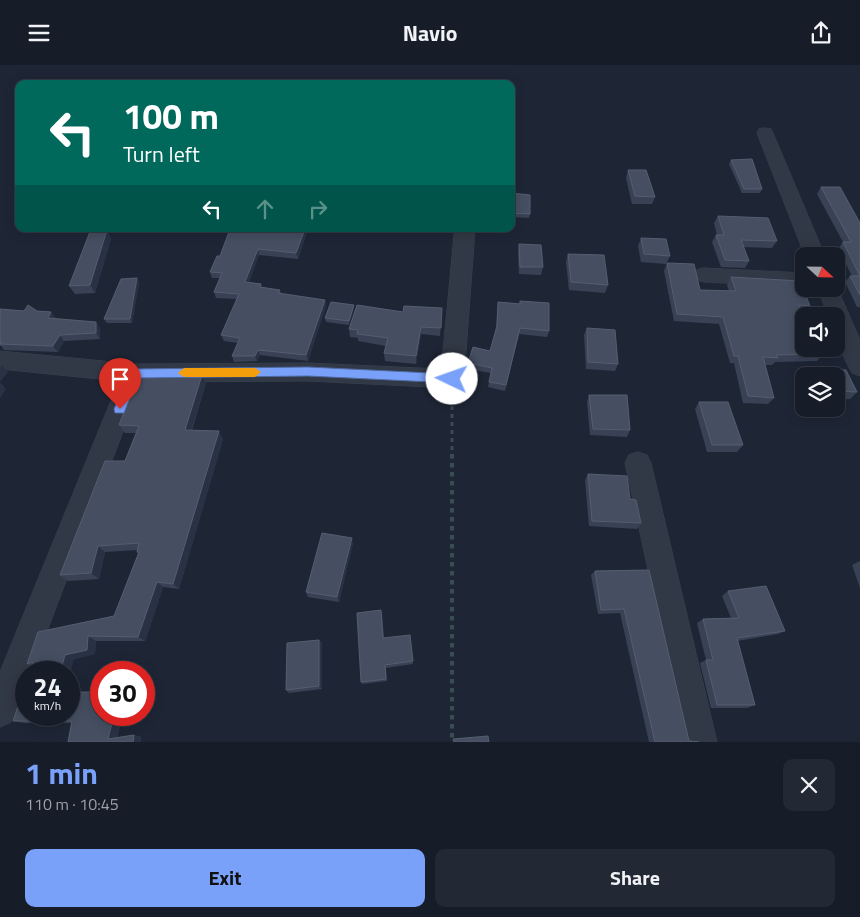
<!DOCTYPE html>
<html lang="en">
<head>
<meta charset="utf-8">
<style>
  :root { --surface:#161c28; --page:#232934; --text:#f1f3f6; --muted:#9ea1a8; --line:#353a45; --accent:#7aa1fa }
  body { margin:0; font-family:"Titillium Web",sans-serif; background:var(--page); color:var(--text); height:100vh; display:flex; flex-direction:column; font-size:19px; white-space:nowrap }
  * { box-sizing:border-box; margin:0 }
  p { font-size:16px; color:var(--muted) }
  .icon { flex:none; width:28px; height:28px; fill:none; stroke:currentColor; stroke-width:2; stroke-linecap:round; stroke-linejoin:round }
  .map { position:relative; height:677px; overflow:hidden }
  .side { display:flex; flex-direction:column; background:var(--surface); flex:1 }
  .side>* { flex:none }
  .top-card { position:absolute; left:15px; top:15px; width:500px; height:152px; border-radius:10px; box-shadow:0 2px 12px #0003,0 0 0 1px var(--line); background:#00695c; color:#fff; overflow:hidden }
  .needle { width:32px; rotate:112deg }
  .tools { position:absolute; left:795px; top:182px; display:grid; gap:10px }
  .tools a { display:grid; place-items:center; width:50px; height:50px; border-radius:10px; background:var(--surface); box-shadow:0 2px 12px #0003,0 0 0 1px var(--line); font-size:25px }
  .speed { position:absolute; left:15px; top:596px; display:flex; gap:10px; font-size:25px; font-weight:700; text-align:center }
  .speed>* { display:grid; place-content:center; width:65px; height:65px; border-radius:50%; background:var(--surface); box-shadow:0 2px 12px #0003,0 0 0 1px var(--line); line-height:1 }
  .speed small { font-size:12px; font-weight:400 }
  .speed .limit { border:8px solid #d22; background:#fff; color:#111 }
  .pin { position:absolute; display:grid; place-items:center; width:42px; height:42px; color:#fff; margin:-51px -21px; border-radius:50% 50% 50% 0; rotate:-45deg; box-shadow:0 0 5px #0007 }
  .pin .icon { rotate:45deg }
  .me { position:absolute; width:55px; margin:-28px; rotate:273deg; stroke-linejoin:round; filter:drop-shadow(0 0 4px #0008) }
  .turn { display:flex; align-items:center; gap:18px; height:105px; padding:0 25px; font-size:22px }
  .turn .icon { width:65px; height:65px; stroke-width:2.5 }
  .turn b { display:block; font-size:35px; line-height:42px }
  .lanes { display:flex; align-items:center; height:48px; padding:0 25px; background:#0003; justify-content:center; gap:25px; direction:ltr }
  .lanes .off { opacity:.35 }
  .round { display:grid; place-items:center; flex:none; width:52px; height:52px; border-radius:10px; background:var(--page) }
  .headline { display:flex; align-items:center; justify-content:space-between; height:85px; padding:0 25px }
  h1 { font-size:30px; font-weight:700; line-height:38px; color:var(--accent) }
  .button { display:flex; gap:10px; margin-top:auto; padding:10px 25px }
  .button a { flex:1; height:58px; border-radius:10px; background:var(--accent); color:#111; font-size:20px; font-weight:700; line-height:58px; text-align:center }
  .button a+a { background:var(--page); color:var(--text) }
  header { display:flex; justify-content:space-between; align-items:center; height:65px; padding:0 25px; background:var(--surface); font-size:22px; font-weight:700 }
  .map>svg:first-child { display:block }
  .lines { fill:none; stroke-linecap:round; stroke-linejoin:round }
  .minor-casing { stroke:#3b4250; stroke-width:1 }
  .path-far1 { stroke:#394c4f; stroke-width:3; stroke-dasharray:4 4; stroke-linecap:butt }
  .path { stroke:#394c4f; stroke-width:4; stroke-dasharray:4.5 4.5; stroke-linecap:butt }
  .minor { fill:#323946; fill-rule:evenodd }
  .wall { fill:#394255 }
  .shaded-wall { fill:#293244 }
  .building { fill:#454f61; stroke:#555e71 }
  .route { fill:#7aa1fa; stroke:#4f69a2 }
  .slow { fill:#f59e0b }
</style>
</head>
<body>
<header><svg class="icon" aria-label="menu" viewBox="0 0 24 24"><path d="M4 6h16M4 12h16M4 18h16"/></svg>Navio<svg class="icon" aria-label="share" viewBox="0 0 24 24"><path d="M12 15V3M7 8l5-5 5 5M5 13v7h14v-7"/></svg></header>
<div class="map">
<svg width="860" height="677" viewBox="0 0 860 677">
  <rect width="100%" height="100%" fill="#1e2636"/>
  <g class="lines">
    <g class="minor-casing">
      <path id="minor" d="M765 63 771 64 773 68 825 191H805L757 68 759 64Z
        M455 164H475L464 314 460 321 452 323 308 316 142 317 31 608H26C26 625 18 641 11 657L0 662V607L119 316 0 304V286L134 299 308 298 441 304Z
        M704 203 804 208V222L704 217 697 215 694 210 697 205Z
        M836 220 860 275V311L852 308C841 288 836 274 836 251H828L818 224H836Z
        M638 387 647 390 651 398 717 677H685L625 398 629 390Z"/>
    </g>
    <path class="path-far1" d="M452 333V390"/>
    <path class="path" d="M452 389V677"/>
    <use href="#minor" class="minor"/>
  </g>
  <path class="wall" d="M731 95 762 124 760 128H742L729 99Z
    M628 105 655 132 652 139H632L626 113Z
    M821 122 860 158V242H857L845 217 850 211H852L838 184 843 177 817 129Z
    M511 128 530 149 529 153 511 152Z
    M718 151 777 176 772 183 744 182 749 196 745 203 721 202 712 177 716 170H717L714 158Z
    M308 164 298 194 259 190 249 217 261 219 262 223 280 225 281 229 325 235 326 241 308 296 260 290 257 296 234 297 232 291 238 278 224 276 221 270 237 234 216 233 214 227 220 213H212L210 207 220 191Z
    M107 165 111 174 95 228 75 229 69 221Z
    M641 173 670 191 666 199 641 197 638 181Z
    M519 179 543 202 541 210 519 209 518 187Z
    M568 189 608 220 605 228 569 225 566 197Z
    M667 198 700 225 729 226 727 220 731 212 810 241 804 248H803L823 289 817 296 775 297 772 300H765L774 333 768 339 743 338 734 298H730L719 259 674 256 664 206Z
    M139 217 132 258H107L104 254Z
    M520 236 549 266 547 272 519 269 505 326 488 322 491 308 468 304V298L490 286 496 263 498 237 519 239Z
    M354 240V244L349 260 326 257 325 253Z
    M442 243 440 271 421 269 416 299 385 296 384 288 386 281 358 276V273L350 272 349 264 403 247Z
    M37 246 56 254 100 263V274L64 276 58 287 4 285 1 281H0V250Z
    M587 263 618 299 615 306 586 304 584 270Z
    M820 304 846 305 857 327 850 334H836V311H814Z
    M202 310 206 318 192 365 223 374 179 524 163 522 145 576H96L95 589 74 594 32 601 27 599 114 551 139 489 137 487V485L105 487 99 514 68 516 60 510 125 396 136 368H125L119 360Z
    M589 330 630 365 627 372 590 370 587 337Z
    M699 337 743 380 737 387H707L695 344Z
    M588 409 630 434 641 458 637 464 589 461 585 415Z
    M353 478 339 537 308 532 306 527Z
    M860 496V523L852 500Z
    M649 505 689 676 699 677H649L620 548 598 549 591 510 595 506Z
    M728 526 785 566 778 569 737 576 755 640 747 643H711L700 598 706 595 697 558 703 554 731 553 722 531Z
    M382 548 384 573 410 570 413 599 386 603 387 616 362 619 361 617Z
    M319 575 322 578V624L289 628 286 625Z
    M101 650H123L117 673 134 670 141 672 68 677 71 658H24L13 656Z"/>
  <path class="shaded-wall" d="M305 164H308L298 194 296 188Z
    M107 165 111 174 95 228 90 220Z
    M258 184 259 190 247 223 245 217Z
    M137 213 139 217 132 258 130 254Z
    M325 235 326 241 308 296 306 290Z
    M354 240V244L349 260V256Z
    M51 247 56 253 53 259 48 253Z
    M96 257 100 263V274L96 268Z
    M421 262V269L416 299V291Z
    M60 270 64 276 58 287 53 281Z
    M258 285 260 290 257 296 255 291Z
    M2 300 8 307 0 317 6 324 0 333V303Z
    M202 310 206 318 189 372 185 365Z
    M219 366 223 374 179 524 173 519Z
    M352 473 353 478 339 537 337 532Z
    M98 481 105 487 99 514 91 508Z
    M157 517 163 522 145 576 138 572Z
    M88 571 96 576 95 589 74 594 69 613V608H60L65 590Z
    M319 575 322 578V624L319 621Z
    M114 650H123L116 676 108 674Z
    M134 670 141 672V677H133Z"/>
  <path class="building" d="M752 94 762 124H744L731 95Z
    M628 105H646L655 132 635 131Z
    M821 122H840L860 158V211L843 177H851Z
    M511 128 530 130V149L511 148Z
    M718 151 768 153 777 176 741 175 749 196 725 195 716 170H724Z
    M91 164H102L107 165 90 220 69 221Z
    M230 164H305L296 188 258 184 245 217 261 219 260 222 280 225 278 228 325 235 306 290 258 285 255 291H232L240 273 221 270 239 229 214 227 222 208 210 207 217 191H220Z
    M641 173 666 174 670 191 644 189Z
    M519 179 541 180 543 202H520Z
    M568 189 604 190 608 220 571 217Z
    M667 198 694 199 700 225 736 226 731 212 800 216 810 241 799 240 804 251V284H820L823 289 776 290 778 293 763 292 774 333 748 331 738 291H734L723 252 677 249Z
    M850 211H860V230Z
    M137 213 130 254H104L121 214Z
    M520 236 549 238V266L520 263 506 320 489 317 492 303 468 298 473 282 490 286 497 261 498 237 520 239Z
    M331 237 354 240 349 256 325 253Z
    M28 240 37 246 51 247 48 253 96 257V268L60 270 53 281 0 279 1 276H0V250H1L0 244 24 246Z
    M357 240 403 247 404 241 442 243 441 263 421 262 416 291 384 288 388 273 357 269 358 265 349 264Z
    M587 263 615 265 618 299 588 297Z
    M820 304 846 305 857 327 836 326V311H823Z
    M202 310 185 365 219 366 173 519 157 517 138 572 88 571 87 585 65 590 60 608H29L33 597 27 599 38 567 114 551 139 487H137L139 478 98 481 91 508 60 510 105 396H125L139 361 119 360 138 311Z
    M589 330H627L630 365 593 364Z
    M699 337H728L743 380H712Z
    M588 409 627 411 630 434 636 435 641 458 592 456Z
    M322 468 352 473 337 532 306 527Z
    M649 505 689 676 699 677H655L624 544 601 545 595 506Z
    M766 521 785 566 737 573 755 640H717L706 595H713L703 554 739 553 728 526Z
    M381 545 383 573 410 570 413 596 385 600 386 614 361 617 357 548Z
    M319 575V621L286 625 287 578Z
    M26 617V650H69V627H101V650H114L108 674 134 670 133 677H68L72 656H13Z
    M488 671 489 677H454L453 674Z"/>
  <path class="route" d="M308 302 452 309 457 314 452 318 308 311 138 313 124 348H115L114 344 129 308 134 304Z"/>
  <path class="slow" d="M184 303H255L261 307 255 312H184L178 308Z"/>
</svg>
<div class="tools">
<a><svg class="needle" viewBox="-14 -14 28 28"><path d="M0-13l5 13h-10z" fill="#e53935"/><path d="M0 13l5-13h-10z" fill="#9ea1a8"/></svg></a>
<a><svg class="icon" aria-label="sound" viewBox="0 0 24 24"><path d="M4 9h4l5-4v14l-5-4H4zM17 9q2 3 0 6"/></svg></a>
<a><svg class="icon" aria-label="layers" viewBox="0 0 24 24"><path d="M12 4l9 5-9 5-9-5zM3 14l9 5 9-5"/></svg></a>
</div>
<div class="speed"><div>24<small>km/h</small></div><div class="limit">30</div></div>
<div class="pin" style="left:120px;top:344px;background:#d93025"><svg class="icon" aria-label="arrive" viewBox="0 0 24 24"><path d="M6 21V4h12l-3 4 3 4H6"/></svg></div>
<svg class="me" style="left:452px;top:314px" viewBox="-20 -20 40 40"><circle r="19" fill="#fff"/><path d="M0-13L10 11 0 6-10 11z" fill="#7aa1fa"/></svg>
<div class="top-card">
<div class="turn"><svg class="icon" aria-label="left" viewBox="0 0 24 24"><path d="M17 20v-9H6M10 6l-5 5 5 5"/></svg><div><b>100 m</b>Turn left</div></div>
<div class="lanes"><svg class="icon" aria-label="left" viewBox="0 0 24 24"><path d="M17 20v-9H6M10 6l-5 5 5 5"/></svg><svg class="icon off" aria-label="ahead" viewBox="0 0 24 24"><path d="M12 20V5M6 11l6-6 6 6"/></svg><svg class="icon off" aria-label="right" viewBox="0 0 24 24"><path d="M7 20v-9h11M14 6l5 5-5 5"/></svg></div>
</div>
</div>
<section class="side">
<div class="headline"><div><h1>1 min</h1><p>110 m · 10:45</p></div><a class="round"><svg class="icon" aria-label="close" viewBox="0 0 24 24"><path d="M6 6l12 12M18 6L6 18"/></svg></a></div>
<div class="button"><a>Exit</a><a>Share</a></div>
</section>
</body>
</html>
